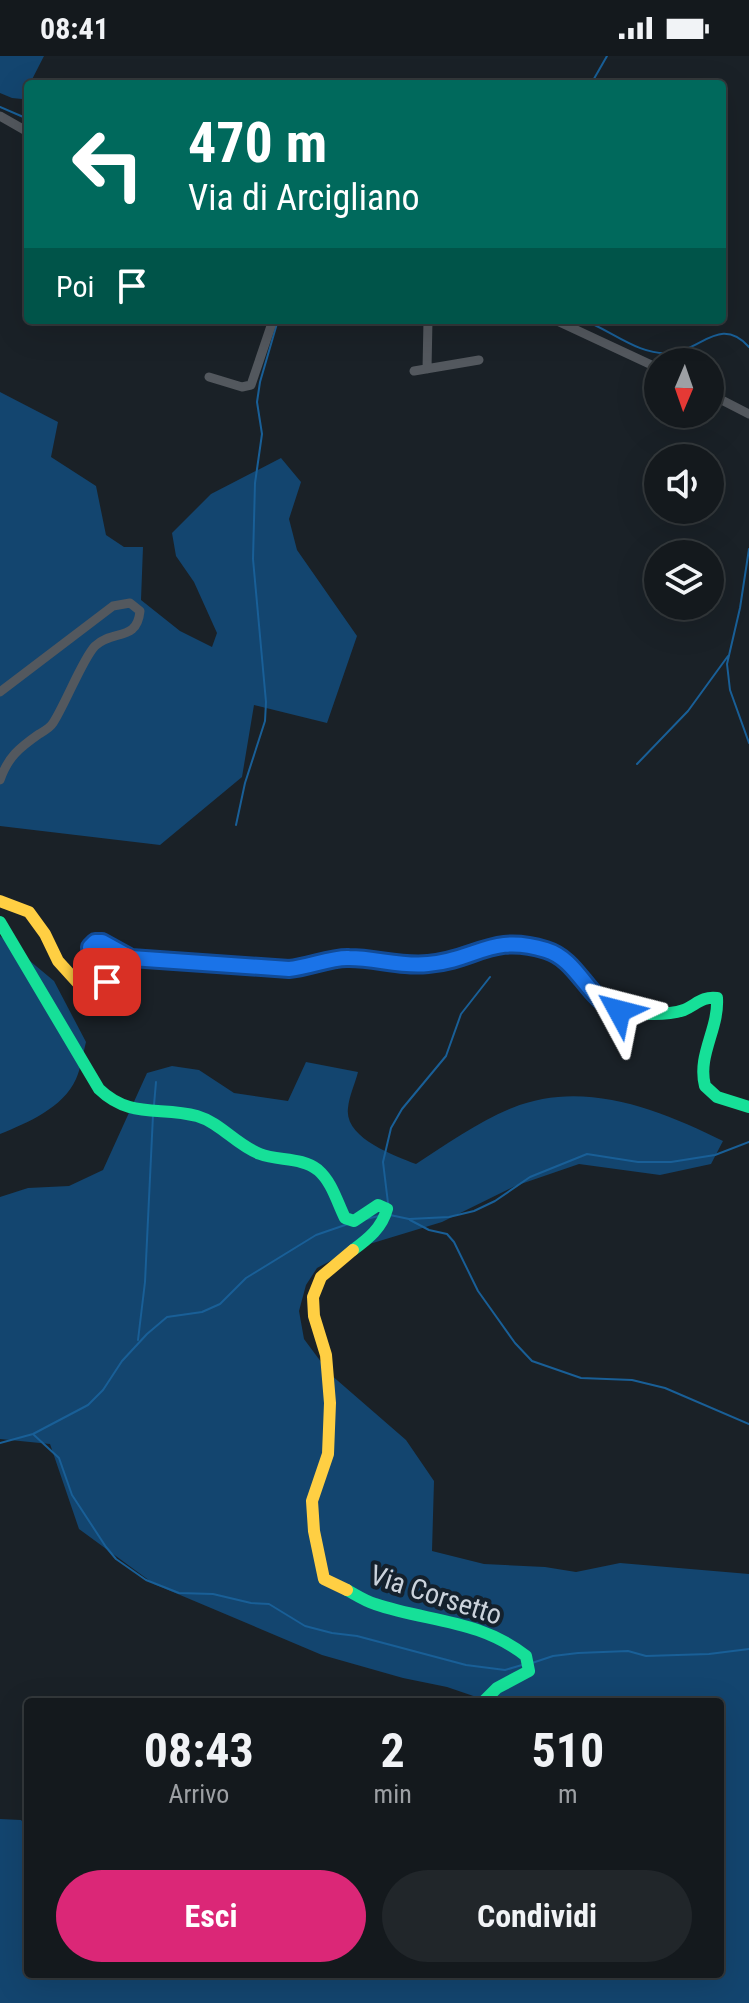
<!DOCTYPE html>
<html lang="it">
<head>
<meta charset="utf-8">
<style>
  :root { --surface:#14191d; --page:#21262a; --text:#f1f3f6; --muted:#9da0a4; --line:#33383b; --accent:#db2777 }
  body { margin:0; font-family:"Roboto Condensed",sans-serif; background:var(--page); color:var(--text); height:100vh; display:flex; flex-direction:column; font-size:30px; white-space:nowrap }
  * { box-sizing:border-box; margin:0 }
  p { font-size:26px; color:var(--muted) }
  .icon { flex:none; width:44px; height:44px; fill:none; stroke:currentColor; stroke-width:2; stroke-linecap:round; stroke-linejoin:round }
  .map { position:relative; flex:1; overflow:hidden }
  .panel { position:absolute; left:24px; top:1642px; width:700px; height:280px; display:flex; flex-direction:column; background:var(--surface); border-radius:8px; box-shadow:0 8px 32px #0002,0 0 0 2px var(--line) }
  .panel>* { flex:none }
  .hud { position:absolute; left:24px; top:24px; width:702px; height:244px; border-radius:8px; box-shadow:0 8px 32px #0002,0 0 0 2px var(--line); background:#00695c; color:#fff; overflow:hidden }
  .needle { width:52px; rotate:182deg }
  .controls { position:absolute; left:644px; top:292px; display:grid; gap:16px }
  .controls a { display:grid; place-items:center; width:80px; height:80px; border-radius:50%; background:var(--surface); box-shadow:0 8px 32px #0002,0 0 0 2px var(--line); font-size:40px }
  .pin { position:absolute; display:grid; place-items:center; width:68px; height:68px; color:#fff; margin:-34px; border-radius:16px; box-shadow:0 4px 12px #0006 }
  .me { position:absolute; width:88px; margin:-44px; rotate:308deg; stroke-linejoin:round; filter:drop-shadow(0 0 6px #0008) }
  .turn { display:flex; align-items:center; gap:28px; height:168px; padding:0 32px; font-size:36px }
  .turn .icon { width:104px; height:104px; stroke-width:2.5 }
  .turn b { display:block; font-size:56px; line-height:68px }
  .then { display:flex; align-items:center; height:76px; padding:0 32px; background:#0003; gap:16px; font-size:30px }
  .eta { display:flex; justify-content:space-evenly; align-items:center; height:136px; text-align:center }
  .eta b { font-size:48px; font-weight:700; line-height:56px }
  .button { display:flex; gap:16px; margin-top:auto; padding:16px 32px }
  .button a { flex:1; height:92px; border-radius:48px; background:var(--accent); color:#fff; font-size:32px; font-weight:700; line-height:92px; text-align:center }
  .button a+a { background:var(--page); color:var(--text) }
  .status { display:flex; justify-content:space-between; align-items:center; height:56px; padding:0 40px; background:var(--surface); direction:ltr }
  .status svg { height:22px; fill:currentColor }
  .map>svg:first-child { display:block }
  .forest { fill:#13456f }
  .lines { fill:none; stroke-linecap:round; stroke-linejoin:round }
  .stream { stroke:#195f97; stroke-width:2 }
  .street { stroke:#53585e; stroke-width:9 }
  .fast { stroke:#16e098; stroke-width:12 }
  .slow { stroke:#ffcf43; stroke-width:12 }
  .route-casing { stroke:#114b97; stroke-width:20 }
  .route { stroke:#1a73e8; stroke-width:14 }
  .labels { text-anchor:middle; dominant-baseline:central; stroke-width:8; stroke-linejoin:round; paint-order:stroke }
  .street-label { font-size:28px; fill:#cbd3dc; stroke:#14212d }
</style>
</head>
<body>
<div class="status"><b>08:41</b><svg viewBox="0 0 49 12"><path d="M0 12V9h3v3zM5 12V6h3v6zM10 12V3h3v9zM15 12V0h3v12zM26 1h20v11H26zM47 4h2v5h-2z"/></svg></div>
<div class="map">
<svg width="749" height="1947" viewBox="0 0 749 1947">
  <rect width="100%" height="100%" fill="#1a2127"/>
  <path class="forest" d="M0 0H44L22 43 12 42 0 37Z
    M0 336 58 366 51 401 96 430 106 479 124 491H143L141 544 180 575 212 591 217 577 194 526 176 500 172 477 211 438 281 402 301 426 289 463 297 494 357 580 327 667 254 649 242 721 160 789 0 770Z
    M0 880 54 925 86 986C83 998 81 1012 76 1023 63 1052 27 1067 0 1078Z
    M306 1006 358 1016C355 1028 349 1040 348 1052 344 1082 394 1099 416 1108 447 1088 478 1066 512 1052 583 1023 658 1053 723 1085L711 1108 660 1119 579 1108 515 1130 442 1166 353 1193 317 1212 306 1229 299 1255 304 1283 330 1318 406 1384 434 1425 432 1495 484 1508 545 1511 576 1516 620 1507 749 1518V1947H0V1763L21 1764 28 1772V1918H720V1646H491L447 1631 403 1622 322 1599 154 1528 79 1473 50 1388 0 1383V1141L28 1132 69 1130 103 1114 147 1017 172 1010 199 1014 234 1037 288 1045Z"/>
  <g class="lines">
    <path class="stream" d="M591 28 607 0
      M0 51 28 63
      M583 264C611 274 639 300 670 297 701 295 720 259 749 291
      M749 493 740 552 727 608 730 634 749 687
      M637 708 688 655 728 600
      M236 769 245 727 265 665 266 646 253 503 255 427 262 378 257 346 260 326 278 264
      M154 1049 156 1026
      M388 1147 383 1106 391 1072 402 1053 446 1000 461 958 490 921
      M390 1159 409 1163 449 1161 474 1155 495 1145 530 1121 587 1098 638 1106H671L715 1099 749 1086
      M366 1163 379 1160
      M410 1164 429 1174 447 1178 454 1186 478 1235 515 1287 532 1305 581 1322 632 1324 665 1332 749 1368
      M138 1284 145 1226 153 1059
      M34 1379 59 1402 72 1439 106 1491 116 1503 146 1524 179 1537 213 1538 251 1547 269 1548 305 1570 332 1577 357 1580 466 1609 505 1614 522 1609
      M0 1387 33 1378 88 1349 103 1334 122 1305 147 1278 167 1261 202 1256 220 1248 246 1222 316 1179 348 1168
      M532 1607 553 1600 578 1597 628 1595 646 1600 709 1598 749 1593"/>
    <path class="street" d="M0 60 28 76
      M555 264 658 312
      M427 313 428 264
      M414 315 479 304
      M209 321 242 331 251 329 273 264
      M710 338 749 358
      M0 636 113 550 130 547 140 555C137 586 113 573 95 590 83 602 65 649 53 667 50 672 44 675 39 678 19 692 8 701 0 724"/>
    <path class="fast" d="M0 866 99 1033C130 1063 160 1050 197 1060 221 1067 236 1089 260 1098 278 1105 302 1101 318 1114 332 1126 337 1146 345 1162L354 1165 378 1149 387 1153C382 1172 368 1183 353 1194
      M275 912C301 914 323 903 348 902 379 901 409 911 440 906 464 903 486 889 511 889 579 888 573 941 616 953 634 959 666 960 684 954 696 949 702 940 717 942 719 973 697 999 705 1030L717 1041 749 1051
      M347 1534C356 1539 365 1545 375 1548 428 1566 479 1563 526 1600L529 1615 497 1632 483 1646"/>
    <path class="slow" d="M0 845 29 856 45 878 58 905 77 926 93 937 103 935 107 926 103 914 91 903 90 891 95 886 107 888 131 902 275 912
      M347 1534 324 1523 314 1475 312 1445 328 1398 330 1347 326 1299 314 1260 313 1241 321 1221 353 1194"/>
  </g>
  <g class="lines">
    <g class="route-casing">
      <path id="route" d="M107 926 103 914 91 903 90 891 95 886H102L131 902 289 913C309 911 332 901 349 902 376 902 401 911 428 908 477 904 491 877 546 894 579 904 587 944 619 955"/>
    </g>
    <use href="#route" class="route"/>
  </g>
  <g class="labels">
    <g class="street-label">
      <text transform="translate(436 1539) rotate(18)">Via Corsetto</text>
    </g>
  </g>
</svg>
<div class="controls">
<a><svg class="needle" viewBox="-14 -14 28 28"><path d="M0-13l5 13h-10z" fill="#e53935"/><path d="M0 13l5-13h-10z" fill="#9da0a4"/></svg></a>
<a><svg class="icon" aria-label="sound" viewBox="0 0 24 24"><path d="M4 9h4l5-4v14l-5-4H4zM17 9q2 3 0 6"/></svg></a>
<a><svg class="icon" aria-label="layers" viewBox="0 0 24 24"><path d="M12 4l9 5-9 5-9-5zM3 14l9 5 9-5"/></svg></a>
</div>
<div class="pin" style="left:107px;top:926px;background:#d93025"><svg class="icon" aria-label="arrive" viewBox="0 0 24 24"><path d="M6 21V4h12l-3 4 3 4H6"/></svg></div>
<svg class="me" style="left:619px;top:955px" viewBox="-20 -20 40 40"><path d="M0-17L14 15 0 8-14 15z" fill="#1a73e8" stroke="#fff" stroke-width="4"/></svg>
<div class="hud">
<div class="turn"><svg class="icon" aria-label="left" viewBox="0 0 24 24"><path d="M17 20v-9H6M10 6l-5 5 5 5"/></svg><div><b>470 m</b>Via di Arcigliano</div></div>
<div class="then">Poi<svg class="icon" aria-label="arrive" viewBox="0 0 24 24"><path d="M6 21V4h12l-3 4 3 4H6"/></svg></div>
</div>
<section class="panel">
<div class="eta">
<div><b>08:43</b><p>Arrivo</p></div>
<div><b>2</b><p>min</p></div>
<div><b>510</b><p>m</p></div>
</div>
<div class="button"><a>Esci</a><a>Condividi</a></div>
</section>
</div>
</body>
</html>
